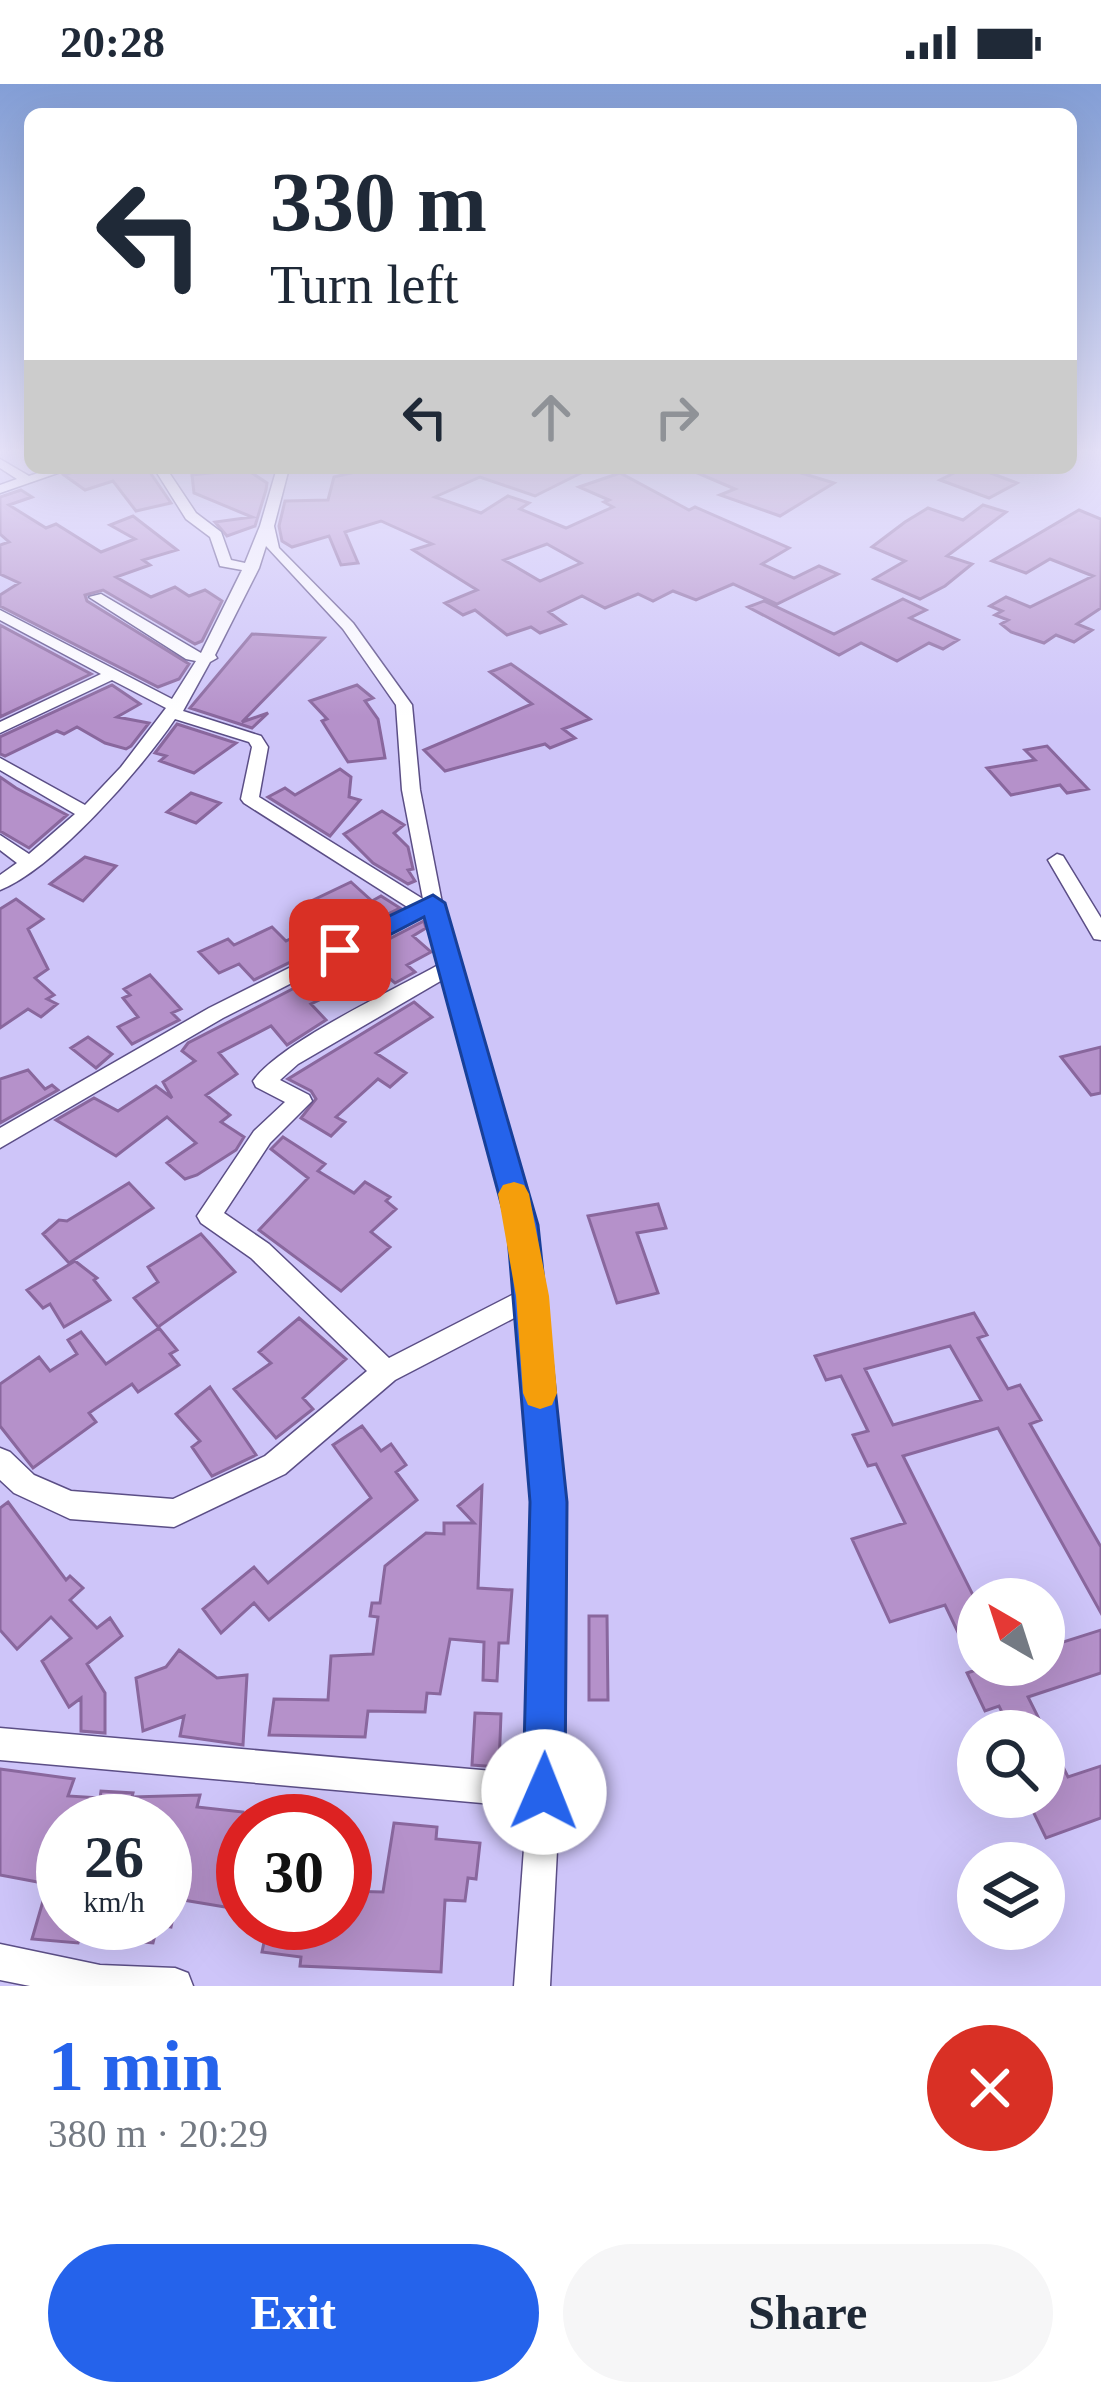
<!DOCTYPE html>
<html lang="en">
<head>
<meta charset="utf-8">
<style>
  :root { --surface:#fff; --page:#f6f6f7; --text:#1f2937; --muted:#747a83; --accent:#2563eb }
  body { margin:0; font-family:"Times New Roman",serif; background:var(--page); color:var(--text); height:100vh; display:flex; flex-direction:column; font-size:45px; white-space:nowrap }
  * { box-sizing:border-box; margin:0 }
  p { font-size:39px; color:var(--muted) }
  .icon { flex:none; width:66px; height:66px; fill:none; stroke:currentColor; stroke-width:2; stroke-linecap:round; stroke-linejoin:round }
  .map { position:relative; height:1902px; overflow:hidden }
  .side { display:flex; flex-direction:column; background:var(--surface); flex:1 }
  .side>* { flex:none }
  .banner { position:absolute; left:24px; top:24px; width:1053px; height:366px; border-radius:18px; box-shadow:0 12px 48px #0002; background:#fff; color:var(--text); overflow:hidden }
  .needle { width:78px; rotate:321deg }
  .buttons { position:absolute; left:957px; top:1494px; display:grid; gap:24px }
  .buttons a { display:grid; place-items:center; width:108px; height:108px; border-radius:50%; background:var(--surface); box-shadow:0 12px 48px #0002; font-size:60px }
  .speed { position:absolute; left:36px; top:1710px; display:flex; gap:24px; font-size:60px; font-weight:700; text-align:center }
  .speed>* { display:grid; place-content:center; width:156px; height:156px; border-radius:50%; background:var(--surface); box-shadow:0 12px 48px #0002; line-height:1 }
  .speed small { font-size:30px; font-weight:400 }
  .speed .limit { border:18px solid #d22; background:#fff; color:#111 }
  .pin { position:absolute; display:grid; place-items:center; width:102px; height:102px; color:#fff; margin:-51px; border-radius:24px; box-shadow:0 6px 18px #0006 }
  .me { position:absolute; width:132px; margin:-66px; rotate:1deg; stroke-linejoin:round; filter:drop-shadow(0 0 9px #0008) }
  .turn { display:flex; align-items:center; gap:42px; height:252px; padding:0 48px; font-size:54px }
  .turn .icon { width:156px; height:156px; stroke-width:2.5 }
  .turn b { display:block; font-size:84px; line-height:102px }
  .lanes { display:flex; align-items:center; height:114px; padding:0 48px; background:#0003; justify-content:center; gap:60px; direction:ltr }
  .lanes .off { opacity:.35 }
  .round { display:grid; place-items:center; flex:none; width:126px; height:126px; border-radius:63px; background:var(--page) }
  .overview { display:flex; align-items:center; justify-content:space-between; height:204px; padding:0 48px }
  h1 { font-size:72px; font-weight:600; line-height:90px; color:var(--accent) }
  .cta { display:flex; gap:24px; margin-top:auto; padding:24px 48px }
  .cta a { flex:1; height:138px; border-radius:72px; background:var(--accent); color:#fff; font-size:48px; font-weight:600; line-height:138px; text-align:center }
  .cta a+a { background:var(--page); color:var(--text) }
  .status { display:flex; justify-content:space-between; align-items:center; height:84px; padding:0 60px; background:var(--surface); direction:ltr }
  .status svg { height:33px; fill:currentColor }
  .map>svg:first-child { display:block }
  .building { fill:#b591ca; stroke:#89679d; stroke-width:3; fill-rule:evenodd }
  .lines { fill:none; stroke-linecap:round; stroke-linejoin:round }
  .minor-casing { stroke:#5b4e86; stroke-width:3 }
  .minor { fill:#fff; fill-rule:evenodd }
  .route { fill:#2563eb; stroke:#184099; stroke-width:3 }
  .slow { fill:#f59e0b }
</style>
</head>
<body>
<div class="status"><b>20:28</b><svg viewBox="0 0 49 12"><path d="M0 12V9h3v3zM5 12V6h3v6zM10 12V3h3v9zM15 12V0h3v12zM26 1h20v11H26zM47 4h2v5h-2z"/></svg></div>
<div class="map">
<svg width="1101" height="1902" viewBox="0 0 1101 1902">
  <rect width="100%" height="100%" fill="#cec5f9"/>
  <path class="building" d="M86 384H147L171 419 136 427 113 397 85 406 64 391Z
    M372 384H591L535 412 480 393 435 413 481 429 508 412 529 419 520 425 566 444 613 423 604 418 609 416 579 403 620 389 689 426 695 423 789 464 762 480 794 494 819 482 838 490 777 520 733 500 696 516 673 507 653 517 638 510 605 524 582 512 549 528 565 540 540 549 531 543 507 551 475 526 463 531 445 519 477 506 413 466 432 460 381 437 345 448 358 479 341 481 329 452 292 463 282 457 279 442 285 417 328 416 334 393ZM547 460 581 479 540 497 504 476Z
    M686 384H785L834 399 780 432 720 411 735 405Z
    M964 384 988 388 1017 399 989 414 940 396Z
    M246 385 267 399 266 406 255 442 227 452 215 438 252 433 194 409 192 391Z
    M21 406 32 413 9 421 46 444 56 440 101 468 135 455 110 441 133 432 177 466 143 476 150 481 116 493 151 513 175 503 189 512 205 506 222 517 202 557 195 560 103 506 85 511 87 517 189 580 179 595 158 603 0 522V511L19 499 0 490V461L9 458 0 450V413Z
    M983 421 1006 428 947 472 972 480 945 502 920 515 874 495 905 477 872 463 905 438 928 424 963 436Z
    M1079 426 1101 435V524L1077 540 1092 546 1074 558 1056 551 1044 559 1011 548 1001 540 1008 536 995 531 1002 527 990 522 1006 513 1030 523 1093 492 1050 475 1026 489 992 477Z
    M903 515 926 526 910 534 958 556 943 565 929 559 897 577 861 559 839 571 748 523 764 517 834 550Z
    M0 541 91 590 0 633Z
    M252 550 324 554 242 638 268 629 252 644 190 624Z
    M511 580 590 635 563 645 575 654 550 664 545 660 445 687 424 666 532 620 490 588Z
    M112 601 140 620 117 633 149 639 131 662 126 665 105 659 77 643 64 650 57 647 5 672 0 670V653Z
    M357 601 373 614 365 617 378 635 385 674 348 678 322 637 327 635 310 617Z
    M177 640 236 659 194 689 160 677 166 672 155 669Z
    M1047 662 1088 705 1067 709 1060 701 1011 711 987 684 1035 676 1025 666Z
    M340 685 351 693 349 713 360 716 330 752 268 713 285 704 295 711Z
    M0 693 16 704 67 731 29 764 0 747Z
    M191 709 220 719 196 739 167 728Z
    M382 727 404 741 394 749 408 763 413 785 408 786 415 797 408 800 373 779 344 750Z
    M85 773 116 782 83 817 50 800Z
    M351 798 372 817 381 812 400 824 254 896 239 880 219 889 199 868 228 855 234 861 272 843 286 857 322 839 303 821Z
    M16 815 43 835 28 845 48 885 35 894 54 911 47 915 57 920 41 933 28 925 0 944V825Z
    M424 837 426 844 413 852 431 868 407 881 415 888 395 899 364 873 327 893 340 906 311 920 326 936 287 961 271 942 219 969 237 990 206 1011 230 1031 221 1038 244 1053 236 1066 197 1091 185 1095 167 1079 196 1059 167 1033 116 1072 56 1036 94 1014 118 1027 156 1002 172 1014 163 998 195 977 182 967 188 959Z
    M150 891 181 925 172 929 179 936 132 960 118 943 138 933 123 914 130 911 124 905Z
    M414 918 432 933 376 969 406 989 390 1003 378 995 336 1033 345 1038 331 1052 301 1034 316 1015 311 1007 288 995Z
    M88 953 112 970 96 984 71 964Z
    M1101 963V1009L1091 1011 1061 973Z
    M28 986 45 1005 52 1001 58 1006 0 1039V995Z
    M283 1053 325 1080 318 1087 354 1109 365 1098 390 1113 386 1117 396 1125 371 1148 390 1163 341 1207 259 1146 308 1094 271 1065Z
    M129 1099 153 1124 69 1179 43 1150 59 1136 67 1137Z
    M658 1120 666 1144 637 1149 658 1209 617 1219 588 1132Z
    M201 1150 235 1188 158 1243 134 1214 158 1198 148 1183Z
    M75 1177 97 1194 94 1196 110 1216 64 1243 50 1220 43 1224 27 1206Z
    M974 1229 987 1251 978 1254 1008 1305 1020 1301 1041 1336 1030 1340 1101 1463V1529L998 1344 903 1372 978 1521V1581H1044V1564L1101 1546V1589L1028 1613 1068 1693 1101 1682V1734L1046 1754 1026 1713H1044V1647H1011L999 1622 985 1627 967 1589 976 1586 945 1521 890 1538 852 1455 905 1439 876 1380 868 1382 853 1351 868 1347 841 1292 826 1296 815 1272ZM950 1262 981 1316 893 1341 865 1285Z
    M299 1234 346 1275 303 1314 313 1325 276 1354 234 1305 271 1279 259 1268Z
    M159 1244 177 1266 170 1270 179 1281 138 1308 132 1300 89 1329 96 1338 33 1384 0 1342V1300L39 1273 50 1287 77 1270 68 1256 81 1248 106 1280Z
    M210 1303 256 1371 212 1392 192 1363 200 1357 176 1330Z
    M362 1342 381 1367 391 1360 406 1381 396 1388 417 1416 269 1536 254 1519 221 1549 203 1525 254 1483 268 1499 371 1414 333 1361Z
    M482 1402 478 1504 512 1506 508 1559H499L497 1597 483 1596 484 1558 450 1555 440 1610 427 1609 425 1628 368 1627 365 1653 269 1651 274 1615 328 1616 331 1572 373 1570 378 1533 370 1532 372 1519H380L385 1482 426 1449 444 1450V1439H474L458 1422Z
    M8 1418 66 1496 70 1492 83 1504 70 1516 97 1544 110 1534 122 1552 87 1580 105 1609V1649L81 1647V1614L69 1623 42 1577 71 1554 51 1533 17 1565 0 1546V1424Z
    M589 1532H607L608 1616H589Z
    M179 1566 217 1594 247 1591 243 1661 180 1652 184 1632 143 1647 136 1594 166 1583Z
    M475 1629 501 1630 499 1683 472 1681Z
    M0 1685 74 1695 68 1712 100 1714 101 1707 133 1709 132 1713 200 1711 197 1723 243 1728 239 1792 243 1793V1826L177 1815 171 1843 165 1842V1737H60L50 1765 57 1771 63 1764V1839H84L78 1859 32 1855 48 1800 0 1791Z
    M394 1739 437 1743 436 1755 480 1759 476 1795 468 1794 465 1817 445 1816 441 1888 300 1882 301 1873 262 1868 268 1839H345V1807L383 1808Z
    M112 1839H158L153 1859 108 1855Z"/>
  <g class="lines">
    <g class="minor-casing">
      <path id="minor" d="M0 375 29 392 53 384H72L0 409V401L17 395 0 384Z
        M154 384H166L196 429 221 448 231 476 245 479 260 442 277 384H289L274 442 279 464 353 539 412 621 420 706 442 819 534 1141 541 1204 546 1212 542 1219 563 1418 560 1708 550 1902H514L527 1723 0 1676V1644L528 1690 535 1418 518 1232 395 1296 285 1390 174 1443 70 1435 14 1409 0 1396V1364L10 1368 34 1391 71 1407 173 1415 265 1372 367 1287 251 1174 201 1139 197 1132 254 1047 285 1018 256 1003 253 997C281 958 394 906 440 880L427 830 223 934 0 1064V1044L209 924 409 824 244 719 241 715 252 663 249 658 175 635C142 684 54 785 0 806V791L17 779 0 766V751L29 770 75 730 0 686V674L85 721 121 683 166 624 112 596 0 649V638L101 590 0 536V526L172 615 196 577 186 575 89 513 101 510 201 569 242 486 220 482 210 453 186 435ZM266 462 343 545 396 621 402 706 423 815 259 713 268 663 261 652 183 627 210 578 217 574 215 571 259 484ZM444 895 510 1141 516 1209 389 1274 269 1160 224 1129 270 1059 312 1017 309 1011 280 996 298 980Z
        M1057 770 1063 772 1101 834V856L1094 855 1048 776Z
        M0 1860 100 1881 175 1884 188 1889 193 1902H30L0 1896Z"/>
    </g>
    <use href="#minor" class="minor"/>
  </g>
  <linearGradient id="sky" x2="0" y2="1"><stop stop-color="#839ed6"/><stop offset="0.58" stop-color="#e9e5fc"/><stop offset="1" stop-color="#e9e5fc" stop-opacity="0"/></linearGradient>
  <rect width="1101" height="633" fill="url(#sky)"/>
  <path class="route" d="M433 811 445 819 538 1141 567 1418 565 1708 559 1724 544 1730 529 1724 523 1708 530 1418 507 1141 424 833 349 872 340 875 327 866 331 860Z"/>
  <path class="slow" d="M514 1098 524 1101 529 1110 549 1212 557 1309 552 1321 540 1325 528 1321 523 1309 516 1212 498 1110 503 1101Z"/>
</svg>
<div class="buttons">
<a><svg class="needle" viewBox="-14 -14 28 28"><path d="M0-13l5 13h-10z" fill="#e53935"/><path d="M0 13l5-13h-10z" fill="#747a83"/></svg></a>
<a><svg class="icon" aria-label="search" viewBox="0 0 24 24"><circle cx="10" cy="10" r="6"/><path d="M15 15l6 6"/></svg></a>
<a><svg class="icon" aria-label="layers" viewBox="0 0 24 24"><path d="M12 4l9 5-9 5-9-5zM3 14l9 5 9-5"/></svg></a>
</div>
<div class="speed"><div>26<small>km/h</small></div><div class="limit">30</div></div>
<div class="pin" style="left:340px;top:866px;background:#d93025"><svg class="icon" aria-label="arrive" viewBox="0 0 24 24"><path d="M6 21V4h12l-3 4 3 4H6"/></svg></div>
<svg class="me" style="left:544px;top:1708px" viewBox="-20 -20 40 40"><circle r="19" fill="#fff"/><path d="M0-13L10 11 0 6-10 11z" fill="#2563eb"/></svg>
<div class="banner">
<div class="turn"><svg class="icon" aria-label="left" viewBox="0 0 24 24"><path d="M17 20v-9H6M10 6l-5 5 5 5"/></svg><div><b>330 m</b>Turn left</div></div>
<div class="lanes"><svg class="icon" aria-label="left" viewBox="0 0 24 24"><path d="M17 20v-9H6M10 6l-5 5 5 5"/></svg><svg class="icon off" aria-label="ahead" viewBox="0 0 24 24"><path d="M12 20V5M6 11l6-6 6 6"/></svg><svg class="icon off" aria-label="right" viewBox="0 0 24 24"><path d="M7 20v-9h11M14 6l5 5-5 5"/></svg></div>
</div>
</div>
<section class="side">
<div class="overview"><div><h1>1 min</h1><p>380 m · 20:29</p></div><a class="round" style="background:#d93025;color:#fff"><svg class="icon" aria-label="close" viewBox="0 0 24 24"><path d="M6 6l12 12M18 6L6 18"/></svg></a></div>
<div class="cta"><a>Exit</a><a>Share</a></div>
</section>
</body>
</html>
